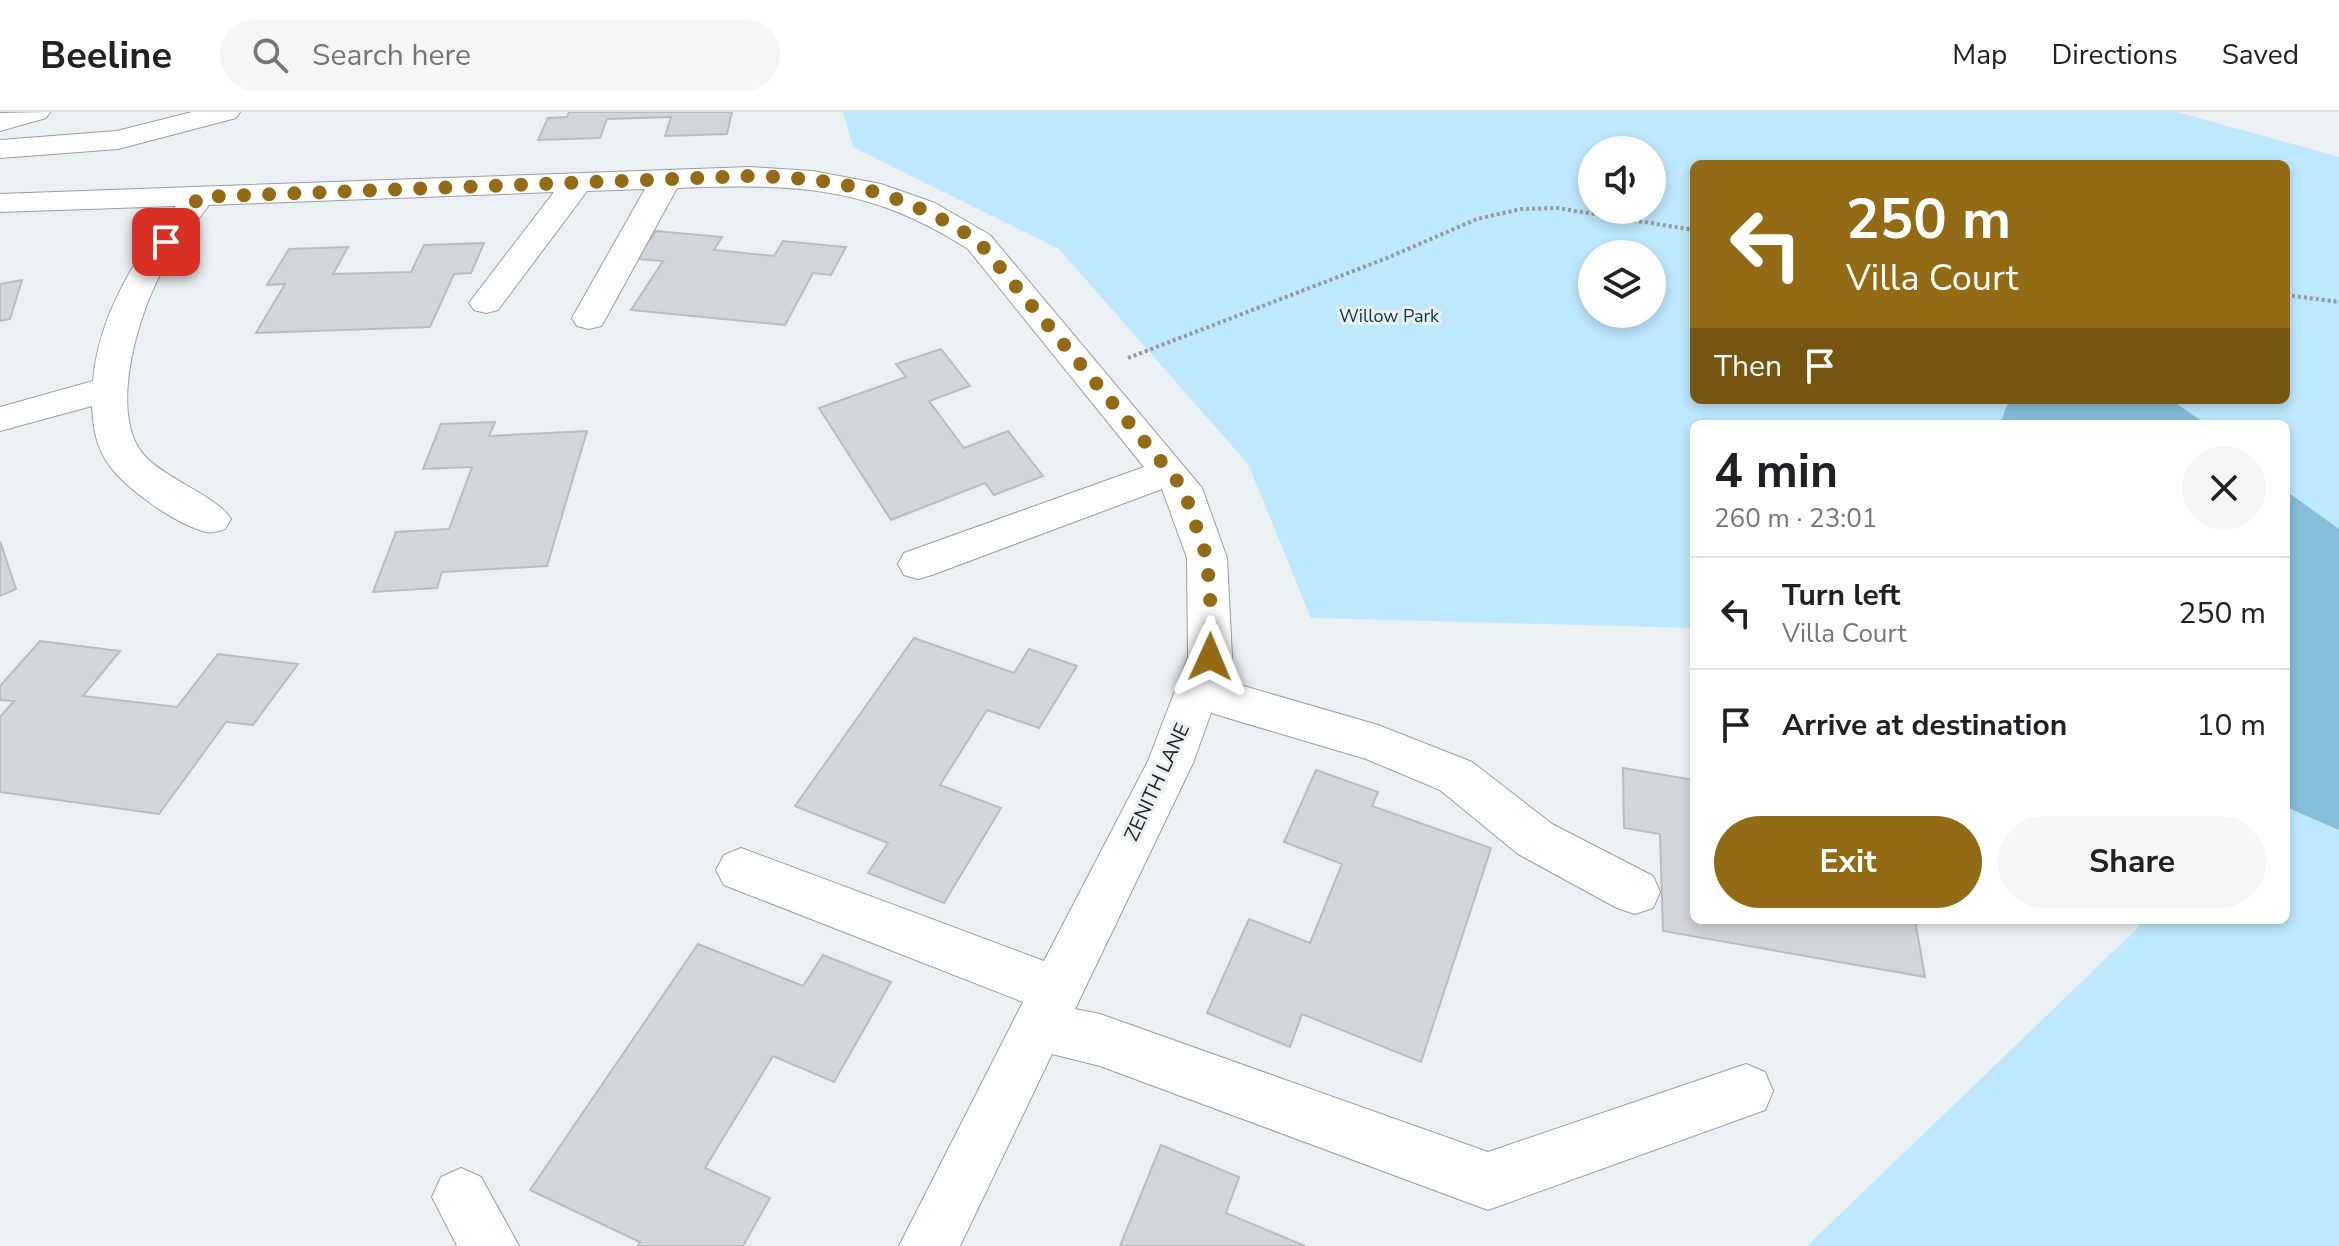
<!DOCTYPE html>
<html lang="en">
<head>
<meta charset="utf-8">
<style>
  :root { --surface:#fff; --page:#f6f6f6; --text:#202124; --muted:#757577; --line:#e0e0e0; --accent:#946b15 }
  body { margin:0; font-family:"Nunito Sans",sans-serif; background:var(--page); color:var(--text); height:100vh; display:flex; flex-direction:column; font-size:30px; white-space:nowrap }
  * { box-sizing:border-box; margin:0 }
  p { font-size:26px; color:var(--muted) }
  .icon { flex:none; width:44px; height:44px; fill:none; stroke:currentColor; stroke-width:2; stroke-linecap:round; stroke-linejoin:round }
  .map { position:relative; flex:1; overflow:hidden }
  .drawer { position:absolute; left:1690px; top:308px; width:600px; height:504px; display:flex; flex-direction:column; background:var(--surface); border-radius:12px; box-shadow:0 4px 12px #0003 }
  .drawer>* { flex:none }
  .top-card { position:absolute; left:1690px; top:48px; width:600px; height:244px; border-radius:12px; box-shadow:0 4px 12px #0003; background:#946b15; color:#fff; overflow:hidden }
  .fabs { position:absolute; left:1578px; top:24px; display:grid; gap:16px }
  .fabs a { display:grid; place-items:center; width:88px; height:88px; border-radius:50%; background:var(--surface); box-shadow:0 4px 12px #0003; font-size:40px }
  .pin { position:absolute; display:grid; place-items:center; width:68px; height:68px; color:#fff; margin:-34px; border-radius:16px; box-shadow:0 4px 12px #0006 }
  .me { position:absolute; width:88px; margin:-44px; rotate:1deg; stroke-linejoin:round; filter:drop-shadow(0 0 6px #0008) }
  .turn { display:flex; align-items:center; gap:28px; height:168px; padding:0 24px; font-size:36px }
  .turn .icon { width:104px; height:104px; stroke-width:2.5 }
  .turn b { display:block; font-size:56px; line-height:68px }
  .then { display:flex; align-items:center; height:76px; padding:0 24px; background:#0003; gap:16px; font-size:30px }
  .round { display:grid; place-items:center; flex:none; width:84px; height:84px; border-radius:42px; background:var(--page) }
  .headline { display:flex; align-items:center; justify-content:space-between; height:136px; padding:0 24px }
  h1 { font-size:48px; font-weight:700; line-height:60px }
  .button { display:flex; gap:16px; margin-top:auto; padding:16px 24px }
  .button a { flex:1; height:92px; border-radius:48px; background:var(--accent); color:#fff; font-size:32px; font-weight:700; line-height:92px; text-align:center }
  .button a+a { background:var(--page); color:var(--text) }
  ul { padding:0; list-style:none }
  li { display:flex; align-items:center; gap:24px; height:112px; padding:0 24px; border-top:2px solid var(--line) }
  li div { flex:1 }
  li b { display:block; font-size:30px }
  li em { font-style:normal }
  header { display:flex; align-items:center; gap:48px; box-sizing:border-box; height:112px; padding:0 40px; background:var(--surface); border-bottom:2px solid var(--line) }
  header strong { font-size:38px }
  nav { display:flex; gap:44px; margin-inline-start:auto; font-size:28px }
  .search { width:560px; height:72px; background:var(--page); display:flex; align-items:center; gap:20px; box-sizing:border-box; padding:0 28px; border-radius:44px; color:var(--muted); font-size:30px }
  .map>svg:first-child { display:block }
  .green { fill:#bde8fd; fill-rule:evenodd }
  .water { fill:#84beda }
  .building { fill:#d2d6d9; stroke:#b7bcbe; stroke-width:2 }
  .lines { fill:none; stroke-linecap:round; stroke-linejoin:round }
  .minor-casing { stroke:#9a9ea1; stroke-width:2 }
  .path { stroke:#949899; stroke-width:4; stroke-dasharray:3 3; stroke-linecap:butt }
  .minor { fill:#fff; fill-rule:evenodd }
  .route { stroke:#946b15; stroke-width:14; stroke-dasharray:0 25.2 }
  .labels { text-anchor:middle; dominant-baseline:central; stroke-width:6; stroke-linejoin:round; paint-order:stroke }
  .far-park-label { font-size:18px; fill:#02374a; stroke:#ebf0f2 }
  .street-label { font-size:20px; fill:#1c1e1f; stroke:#ebf0f2 }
</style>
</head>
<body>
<header>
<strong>Beeline</strong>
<div class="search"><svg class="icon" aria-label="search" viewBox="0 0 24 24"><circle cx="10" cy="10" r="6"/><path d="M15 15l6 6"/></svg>Search here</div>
<nav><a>Map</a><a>Directions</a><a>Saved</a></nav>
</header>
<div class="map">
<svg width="2339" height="1134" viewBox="0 0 2339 1134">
  <rect width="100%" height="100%" fill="#ebf0f2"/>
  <path class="green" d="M843 0H2177L2339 45V1134H1807L2146 808H2286V312H1694V516L1311 506 1248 352 1059 137 853 35ZM1592 38H1652V98H1592ZM1694 52H2286V288H1694ZM1592 142H1652V202H1592Z"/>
  <path class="water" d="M2009 288H2171L2206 312H2000Z
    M2286 379 2339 417V718L2286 695Z"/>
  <path class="building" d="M569 0H732L727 22 665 24 671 5 607 7 600 26 538 28 548 6 567 5Z
    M656 119 722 125 714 138 774 144 783 129 846 135 831 163 813 161 785 213 631 198 663 149 636 147Z
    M484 131 471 161 454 162 430 215 256 221 285 172 267 173 289 137 348 135 333 162 411 160 424 133Z
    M22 168 10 207 0 209V172Z
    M941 237 970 274 929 289 964 336 1008 319 1043 364 994 383 985 371 891 408 819 296 906 265 896 252Z
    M495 310 489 324 587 319 547 454 442 460 437 476 373 480 396 420 449 417 472 355 423 357 441 312Z
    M0 429 16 477 0 484Z
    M914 526 1014 561 1029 537 1077 554 1039 616 987 598 940 673 1001 696 944 791 868 761 888 731 795 694Z
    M40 529 120 539 83 584 177 595 218 542 298 552 253 613 226 610 159 702 0 680V605L14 589 0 588V574Z
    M1623 656 1694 668V808H1915L1925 865 1663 819 1660 722 1624 716Z
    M1316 658 1378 680 1372 694 1491 736 1421 950 1302 902 1290 935 1207 901 1249 807 1310 831 1342 752 1284 730Z
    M698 832 803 874 823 843 891 870 834 970 773 944 705 1056 770 1086 743 1134H638L640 1130 530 1078Z
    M1161 1033 1239 1065 1226 1101 1305 1134H1120Z"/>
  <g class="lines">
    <g class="minor-casing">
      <path id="minor" d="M50 0 46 6 0 19V1Z
        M192 0H240L236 6 118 37 0 46V28L117 19Z
        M750 55 813 59 881 72 935 91 990 123 1202 376 1227 446 1232 545 1223 568 1378 613 1472 650 1552 712 1653 764 1660 780 1653 796 1635 802 1617 796 1518 742 1440 678 1366 647 1211 601 1193 651 1075 897 1100 902 1488 1040 1746 952 1765 960 1773 979 1765 998 1488 1098 1100 954 1052 942 960 1134H899L1023 890 724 773 716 758 724 743 741 736 1044 849 1148 649 1188 545 1187 446 1162 377 932 463 918 467 904 463 898 452 904 441 1144 355 968 137C867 72 792 72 677 76L606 206 601 214 589 217 577 214 572 206 645 77 587 79 498 198 486 201 474 198 469 191 554 80 209 93C192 116 174 138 160 163 137 206 106 309 148 347 169 368 219 386 231 407L225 417C219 419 213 421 207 420 178 414 126 377 109 353 96 335 93 315 92 294L0 319V295L93 269C99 202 135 146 176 94L0 100V82Z
        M461 1056 481 1065 519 1134H457L432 1085 441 1065Z"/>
    </g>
    <path class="path" d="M2286 183 2339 190
      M1128 246 1387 146 1477 107 1521 97 1557 96 1694 118"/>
    <use href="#minor" class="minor"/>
  </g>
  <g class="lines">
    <path class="route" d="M166 130 199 85 750 64C839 66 904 79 979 130L1183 376 1207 446 1211 499 1210 545"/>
  </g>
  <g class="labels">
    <g class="far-park-label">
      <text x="1389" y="204">Willow Park</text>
    </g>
    <g class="street-label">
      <text transform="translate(1157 670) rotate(-65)">ZENITH LANE</text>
    </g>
  </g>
</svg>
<div class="fabs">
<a><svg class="icon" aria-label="sound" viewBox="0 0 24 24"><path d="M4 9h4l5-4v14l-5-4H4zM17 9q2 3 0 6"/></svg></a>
<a><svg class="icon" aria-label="layers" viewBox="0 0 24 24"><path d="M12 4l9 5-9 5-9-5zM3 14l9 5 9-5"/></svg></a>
</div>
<div class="pin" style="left:166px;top:130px;background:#d93025"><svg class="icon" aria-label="arrive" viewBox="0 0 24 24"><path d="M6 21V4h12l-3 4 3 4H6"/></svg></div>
<svg class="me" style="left:1210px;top:545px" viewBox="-20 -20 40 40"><path d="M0-17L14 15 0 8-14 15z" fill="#946b15" stroke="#fff" stroke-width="4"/></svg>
<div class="top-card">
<div class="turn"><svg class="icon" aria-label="left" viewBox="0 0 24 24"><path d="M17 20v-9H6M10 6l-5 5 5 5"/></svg><div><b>250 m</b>Villa Court</div></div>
<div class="then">Then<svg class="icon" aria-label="arrive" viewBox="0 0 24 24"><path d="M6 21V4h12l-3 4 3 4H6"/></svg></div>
</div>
<section class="drawer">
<div class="headline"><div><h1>4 min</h1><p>260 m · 23:01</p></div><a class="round"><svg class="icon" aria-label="close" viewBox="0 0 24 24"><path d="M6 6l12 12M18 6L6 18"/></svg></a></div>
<ul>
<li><svg class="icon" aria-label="left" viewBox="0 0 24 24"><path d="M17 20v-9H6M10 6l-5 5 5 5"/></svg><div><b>Turn left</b><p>Villa Court</p></div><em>250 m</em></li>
<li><svg class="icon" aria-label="arrive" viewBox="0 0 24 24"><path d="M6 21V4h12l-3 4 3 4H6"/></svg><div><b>Arrive at destination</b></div><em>10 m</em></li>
</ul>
<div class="button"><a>Exit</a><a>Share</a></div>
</section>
</div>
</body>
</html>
